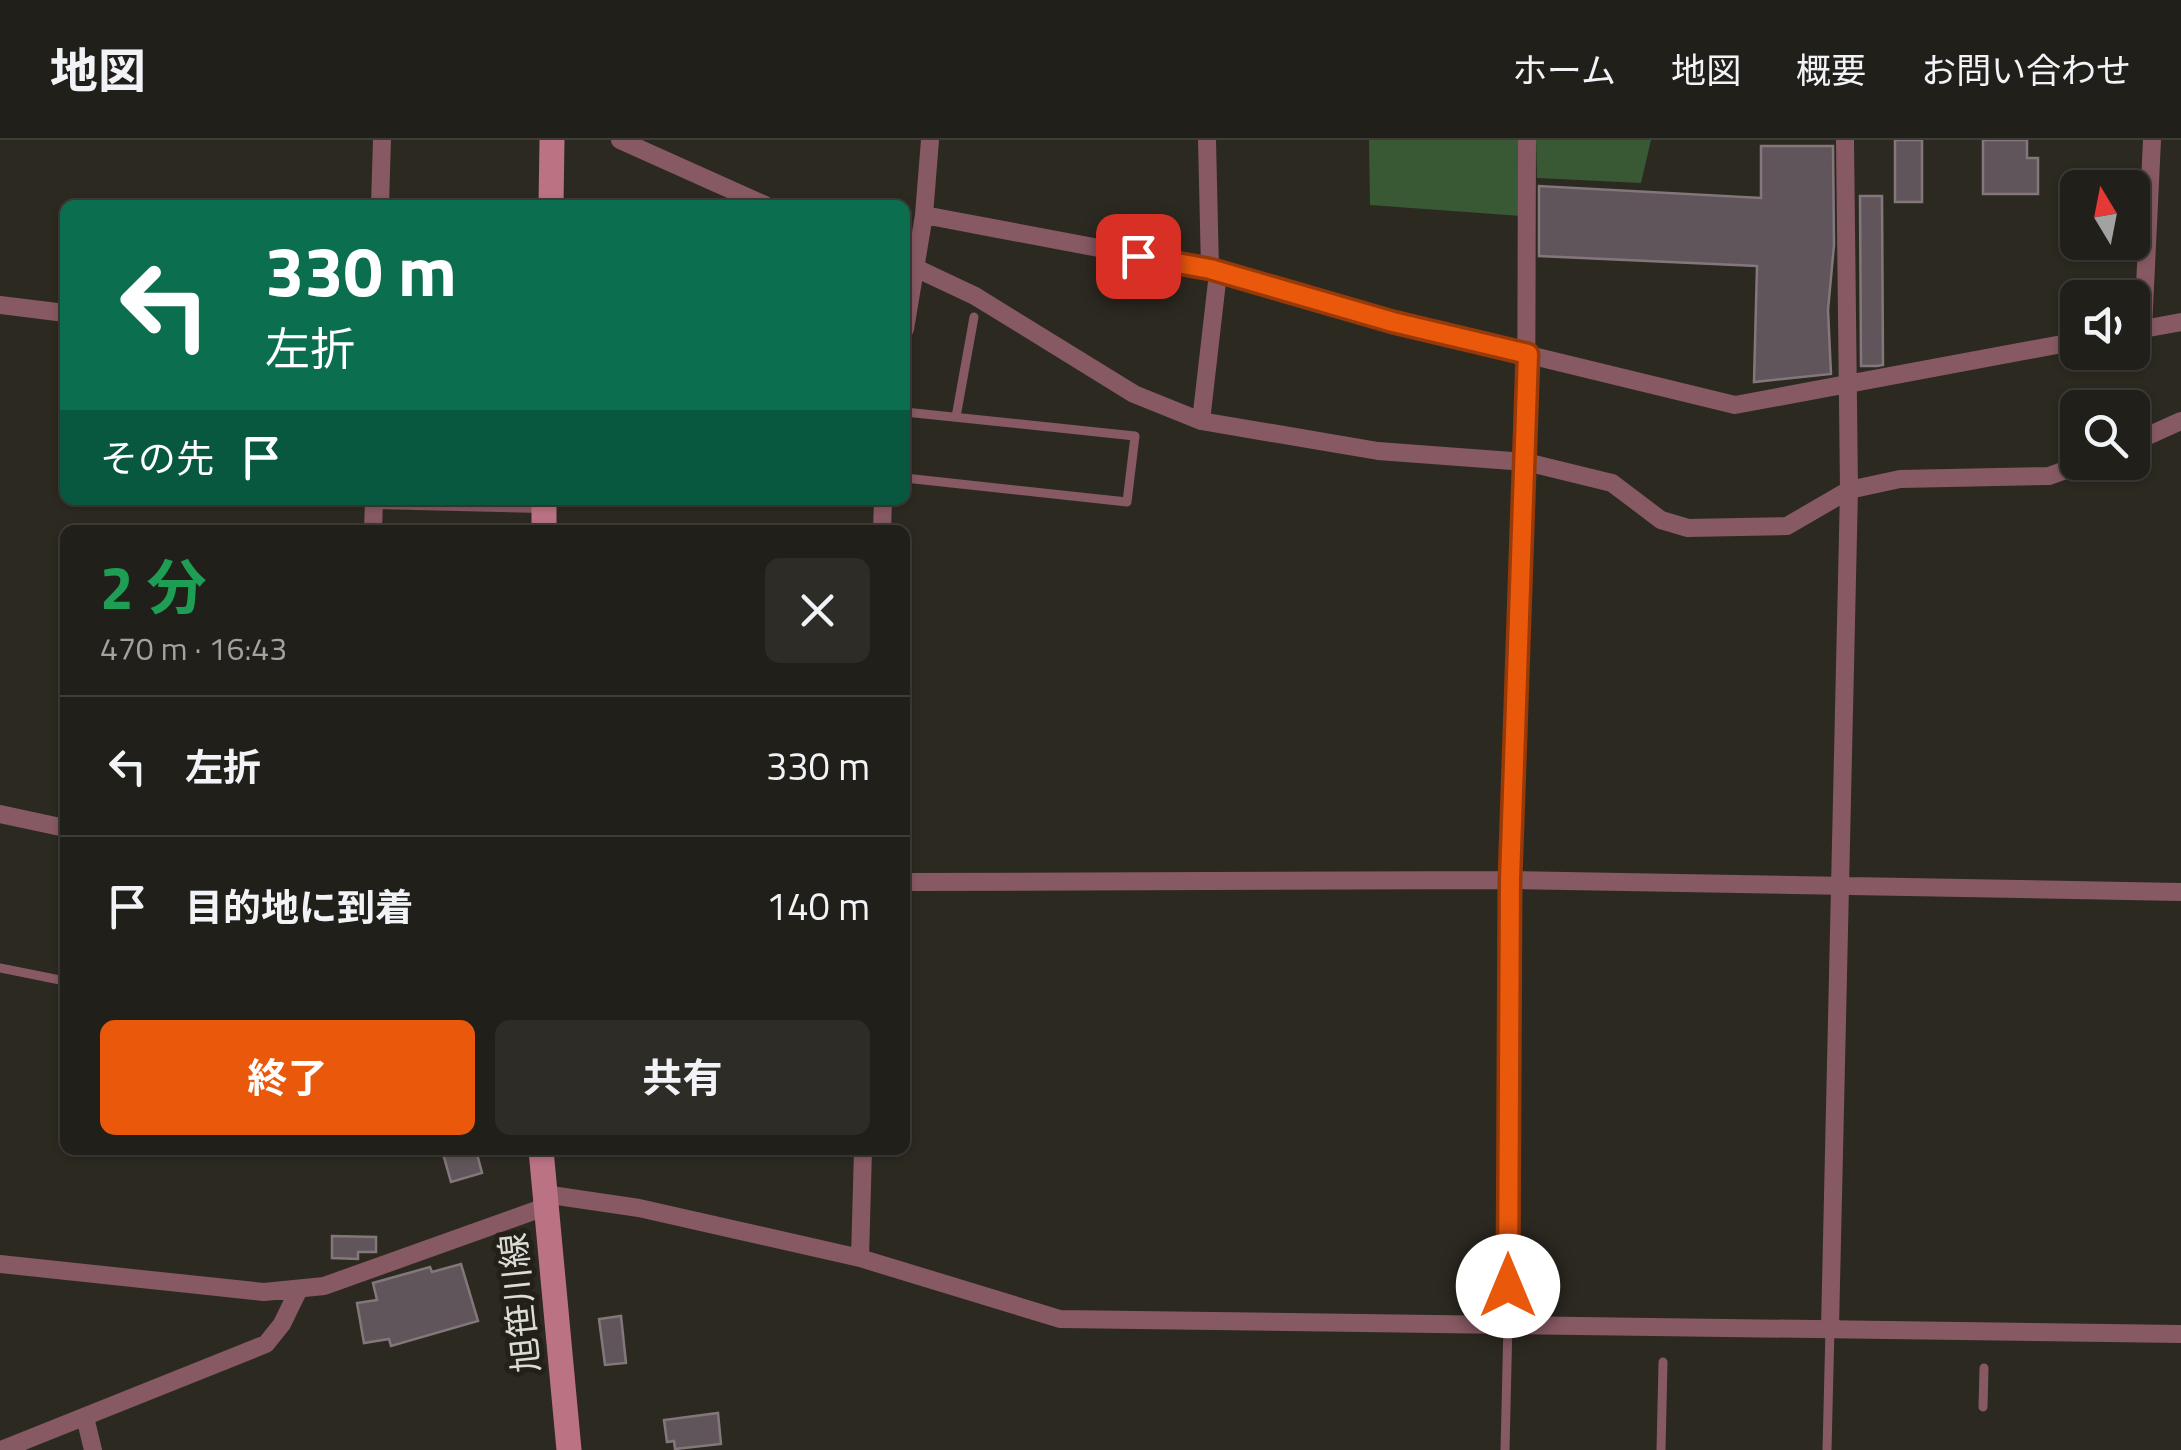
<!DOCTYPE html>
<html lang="ja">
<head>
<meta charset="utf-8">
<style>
  :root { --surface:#211f19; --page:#2d2c26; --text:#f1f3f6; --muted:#a2a2a2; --line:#3e3d38; --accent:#ea580c }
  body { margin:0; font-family:"Titillium Web","Noto Sans JP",sans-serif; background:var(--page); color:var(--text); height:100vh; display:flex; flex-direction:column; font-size:38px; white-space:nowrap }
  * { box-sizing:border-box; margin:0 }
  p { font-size:32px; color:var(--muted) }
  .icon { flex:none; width:55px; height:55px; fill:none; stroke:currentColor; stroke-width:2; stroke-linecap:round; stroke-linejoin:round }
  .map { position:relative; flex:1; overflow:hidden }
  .drawer { position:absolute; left:60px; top:385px; width:850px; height:630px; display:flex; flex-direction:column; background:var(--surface); border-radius:15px; box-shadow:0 2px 8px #0004,0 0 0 2px var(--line) }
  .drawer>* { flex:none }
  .hud { position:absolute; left:60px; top:60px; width:850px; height:305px; border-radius:15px; box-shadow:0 2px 8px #0004,0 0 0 2px var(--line); background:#0b6e4f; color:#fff; overflow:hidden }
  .needle { width:65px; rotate:350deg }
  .buttons { position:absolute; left:2060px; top:30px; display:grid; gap:20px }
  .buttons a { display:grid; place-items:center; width:90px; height:90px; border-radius:15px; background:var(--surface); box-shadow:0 2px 8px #0004,0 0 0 2px var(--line); font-size:50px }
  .pin { position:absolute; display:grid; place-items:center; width:85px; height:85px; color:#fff; margin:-42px; border-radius:20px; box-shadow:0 5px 15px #0006 }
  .me { position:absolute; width:110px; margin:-55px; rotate:0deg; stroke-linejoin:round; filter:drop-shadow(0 0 8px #0008) }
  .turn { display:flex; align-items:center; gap:35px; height:210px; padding:0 40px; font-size:45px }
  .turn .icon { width:130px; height:130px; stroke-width:2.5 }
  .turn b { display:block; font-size:70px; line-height:85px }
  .then { display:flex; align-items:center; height:95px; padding:0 40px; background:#0003; gap:20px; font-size:38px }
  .round { display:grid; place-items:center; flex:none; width:105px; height:105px; border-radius:15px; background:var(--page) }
  .head { display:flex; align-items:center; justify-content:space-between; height:170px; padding:0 40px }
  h1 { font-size:60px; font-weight:700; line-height:75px; color:#1e9e55 }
  .primary-button { display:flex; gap:20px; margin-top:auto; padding:20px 40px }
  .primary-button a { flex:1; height:115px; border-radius:15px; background:var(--accent); color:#fff; font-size:40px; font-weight:700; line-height:115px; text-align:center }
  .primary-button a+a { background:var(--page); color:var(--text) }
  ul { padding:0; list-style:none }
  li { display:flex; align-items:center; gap:30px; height:140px; padding:0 40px; border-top:2px solid var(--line) }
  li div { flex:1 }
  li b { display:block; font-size:38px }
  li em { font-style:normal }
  header { display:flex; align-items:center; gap:60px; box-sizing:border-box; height:140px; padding:0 50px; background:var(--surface); border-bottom:2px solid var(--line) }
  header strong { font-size:48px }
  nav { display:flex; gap:55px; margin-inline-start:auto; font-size:35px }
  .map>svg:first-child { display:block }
  .green { fill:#385934 }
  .building { fill:#60555a; stroke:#83777c; stroke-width:2.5 }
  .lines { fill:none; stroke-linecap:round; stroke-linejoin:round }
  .lane { stroke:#875963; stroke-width:9 }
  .street { stroke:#875963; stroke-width:18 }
  .secondary { stroke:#bb7283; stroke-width:25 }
  .route-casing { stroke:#983908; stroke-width:25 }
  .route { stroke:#ea580c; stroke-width:18 }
  .labels { text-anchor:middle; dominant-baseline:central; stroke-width:10; stroke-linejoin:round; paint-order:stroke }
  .street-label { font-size:35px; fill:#dddbd6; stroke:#222017 }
</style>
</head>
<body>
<header>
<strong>地図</strong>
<nav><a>ホーム</a><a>地図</a><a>概要</a><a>お問い合わせ</a></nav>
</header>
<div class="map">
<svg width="2181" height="1310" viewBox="0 0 2181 1310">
  <rect width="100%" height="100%" fill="#2c2921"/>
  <path class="green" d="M1369 0H1519L1521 76 1370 65Z
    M1536 0H1651L1641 43 1537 38Z"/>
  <path class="building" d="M1895 0H1922V62H1895Z
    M1983 0H2027V18H2038V54H1983Z
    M1761 6H1833L1834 105 1828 170 1831 234 1754 242 1757 126 1539 116V46L1761 58Z
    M1860 56H1882L1883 225 1877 226H1861Z
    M442 1010H476L482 1033 451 1042Z
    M332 1096 376 1097V1112H358V1119L332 1118Z
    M461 1124 478 1181 391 1206 389 1199 364 1203 357 1163 377 1160 373 1143 430 1127 432 1132Z
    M621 1176 626 1223 605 1225 599 1179Z
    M718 1273 721 1304 675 1309 674 1301 667 1302 664 1280Z"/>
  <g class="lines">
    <path class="lane" d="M905 272 1135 296 1127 362 905 338
      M956 277 974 177
      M0 828 65 841
      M1983 1267 1984 1228
      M1505 1310 1508 1183
      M1661 1310 1663 1222
      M1827 1310 1830 1188"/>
    <path class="street" d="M620 0 765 65
      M1207 0 1210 129
      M380 65 382 0
      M924 75 1210 129 1393 182 1735 265 2078 201
      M905 123 975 156 1134 254 1201 281 1378 311 1526 322 1612 343 1661 380 1688 388 1787 386 1849 350 1900 339 2049 336 2088 322
      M0 165 65 173
      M905 189 924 75 930 0
      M2143 189 2152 0
      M2132 191 2181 182
      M1201 281 1218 133
      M2132 303 2181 281
      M374 360 544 364
      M373 390 374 360
      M882 390 883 360
      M0 674 65 688
      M905 742 1510 740 2181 752
      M544 1054 639 1068 860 1118 1060 1179 2181 1194
      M860 1118 863 1010
      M0 1124 264 1152 324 1146 545 1067
      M1508 1183 1510 740 1526 322 1527 0
      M1830 1188 1849 350 1845 0
      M85 1277 93 1310
      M1 1310 266 1204 282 1184 298 1151"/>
    <path class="secondary" d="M551 65 552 0
      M544 390V360
      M541 1010 569 1310"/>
  </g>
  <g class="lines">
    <g class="route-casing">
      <path id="route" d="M1138 116 1210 129 1393 182 1528 214 1510 740 1508 1146"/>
    </g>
    <use href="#route" class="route"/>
  </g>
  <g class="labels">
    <g class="street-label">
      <text transform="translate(519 1163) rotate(-96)">旭笹川線</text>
    </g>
  </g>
</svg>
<div class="buttons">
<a><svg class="needle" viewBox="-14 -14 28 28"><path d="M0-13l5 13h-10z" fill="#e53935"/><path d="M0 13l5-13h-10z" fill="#a2a2a2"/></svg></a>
<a><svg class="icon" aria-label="sound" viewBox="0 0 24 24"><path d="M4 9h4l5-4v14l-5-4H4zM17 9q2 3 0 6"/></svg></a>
<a><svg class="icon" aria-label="search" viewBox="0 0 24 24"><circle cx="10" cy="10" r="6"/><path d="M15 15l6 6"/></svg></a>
</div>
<div class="pin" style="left:1138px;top:116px;background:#d93025"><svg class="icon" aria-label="arrive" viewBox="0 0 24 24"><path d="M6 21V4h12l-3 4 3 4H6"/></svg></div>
<svg class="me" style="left:1508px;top:1146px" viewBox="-20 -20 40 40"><circle r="19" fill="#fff"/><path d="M0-13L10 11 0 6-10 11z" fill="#ea580c"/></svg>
<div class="hud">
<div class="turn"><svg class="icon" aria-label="left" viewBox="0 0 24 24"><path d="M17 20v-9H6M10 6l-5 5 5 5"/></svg><div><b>330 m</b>左折</div></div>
<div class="then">その先<svg class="icon" aria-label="arrive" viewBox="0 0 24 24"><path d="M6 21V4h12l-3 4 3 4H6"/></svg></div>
</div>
<section class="drawer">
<div class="head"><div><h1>2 分</h1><p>470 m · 16:43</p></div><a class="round"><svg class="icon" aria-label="close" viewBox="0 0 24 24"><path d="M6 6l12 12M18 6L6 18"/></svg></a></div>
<ul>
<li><svg class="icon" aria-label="left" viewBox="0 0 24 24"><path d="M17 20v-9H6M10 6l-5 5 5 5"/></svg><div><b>左折</b></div><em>330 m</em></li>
<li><svg class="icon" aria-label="arrive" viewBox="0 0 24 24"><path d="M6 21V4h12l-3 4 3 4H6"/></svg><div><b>目的地に到着</b></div><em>140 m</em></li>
</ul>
<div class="primary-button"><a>終了</a><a>共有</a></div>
</section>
</div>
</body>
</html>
